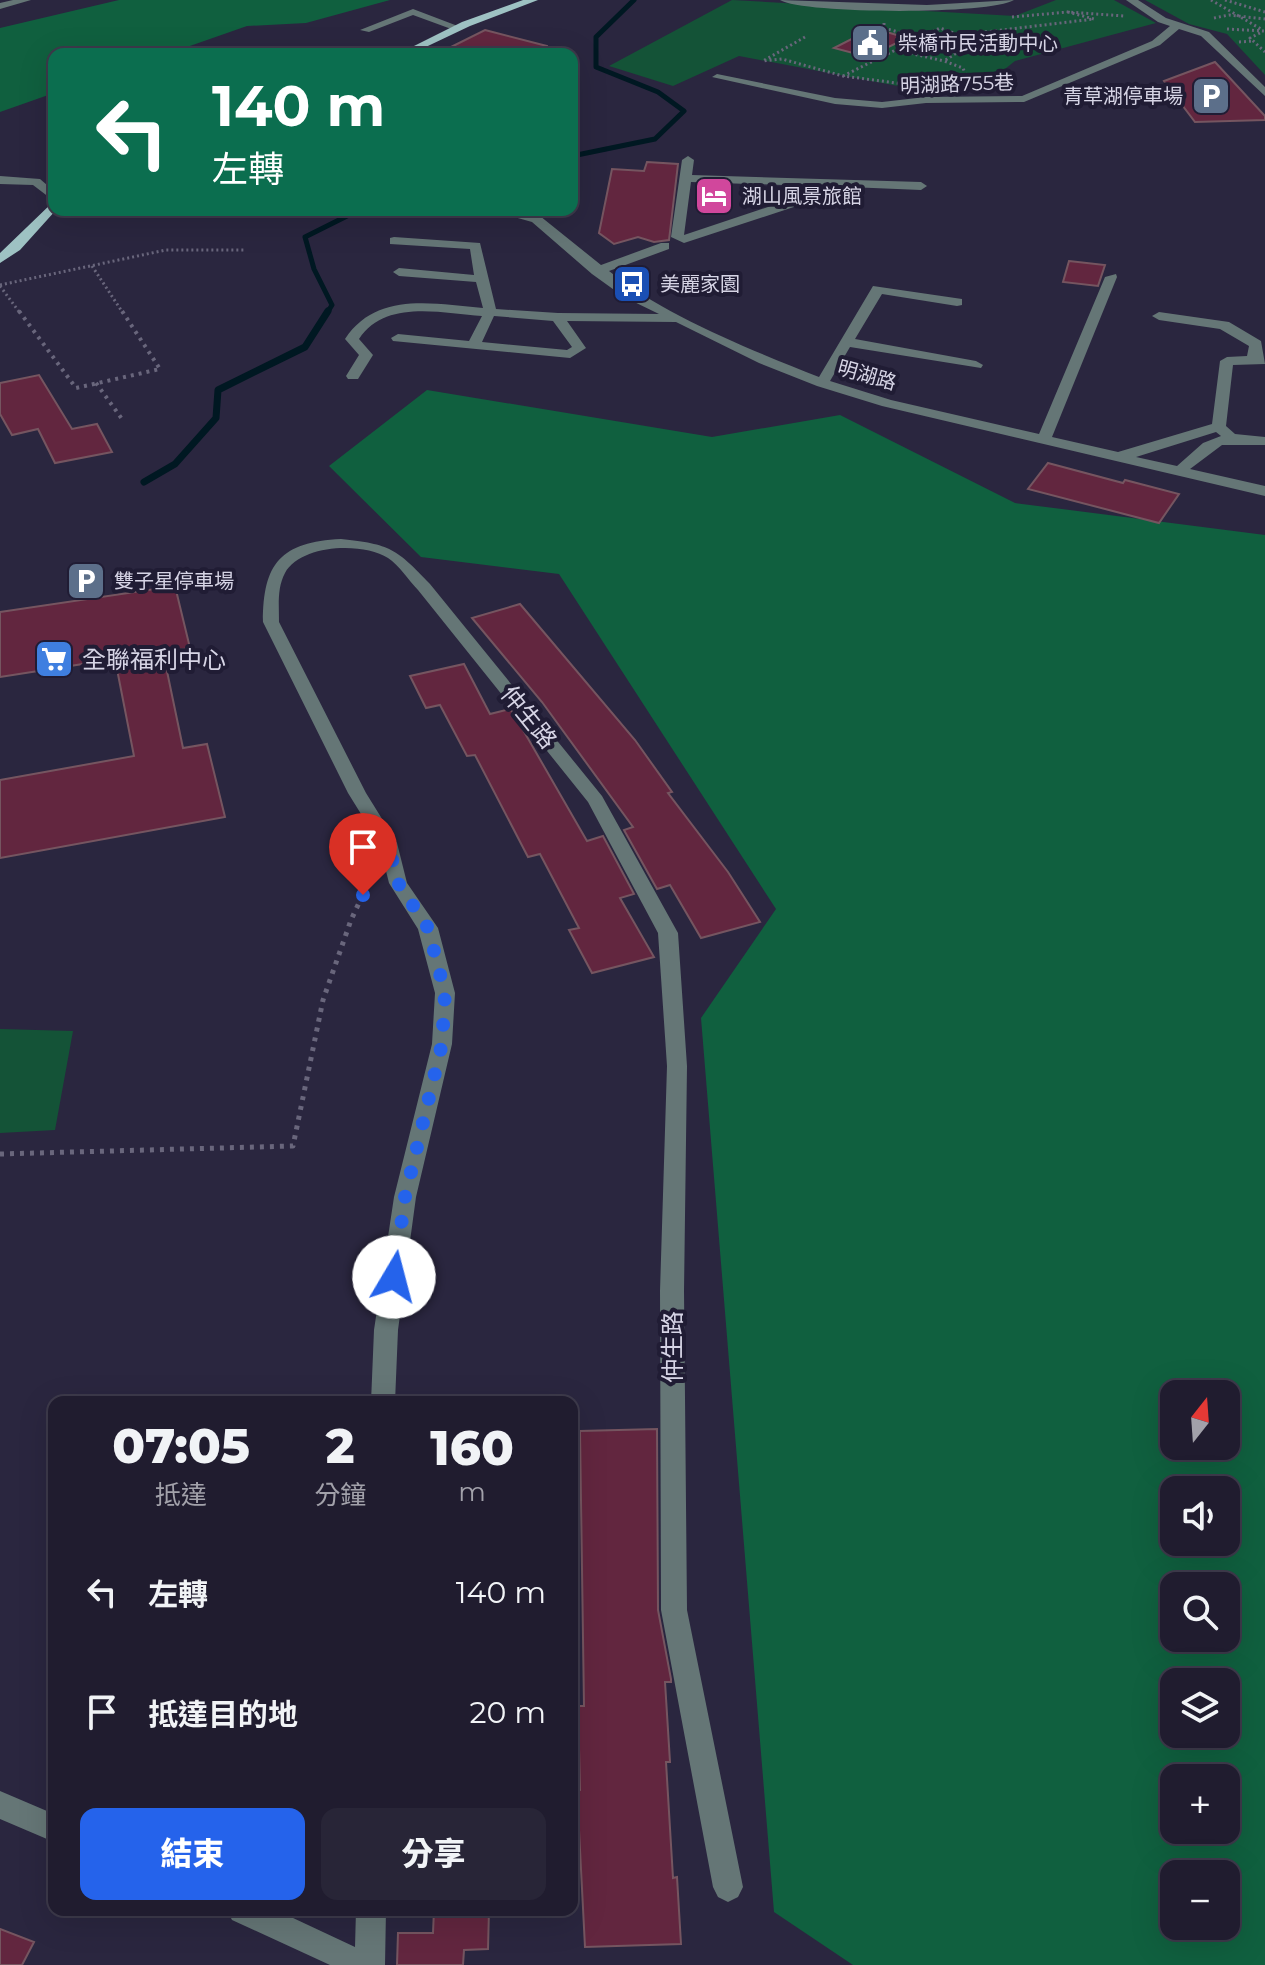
<!DOCTYPE html>
<html lang="zh-TW">
<head>
<meta charset="utf-8">
<style>
  :root { --surface:#201c2f; --page:#282537; --text:#f1f3f6; --muted:#a2a1aa; --line:#3d3a4b; --accent:#2563eb }
  body { margin:0; font-family:Montserrat,"Noto Sans TC",sans-serif; background:var(--page); color:var(--text); height:100vh; display:flex; flex-direction:column; font-size:30px; white-space:nowrap }
  * { box-sizing:border-box; margin:0 }
  p { font-size:26px; color:var(--muted) }
  .icon { flex:none; width:44px; height:44px; fill:none; stroke:currentColor; stroke-width:2; stroke-linecap:round; stroke-linejoin:round }
  .map { position:relative; flex:1; overflow:hidden }
  .drawer { position:absolute; left:48px; top:1396px; width:530px; height:520px; display:flex; flex-direction:column; background:var(--surface); border-radius:16px; box-shadow:0 8px 32px #0002,0 0 0 2px var(--line) }
  .drawer>* { flex:none }
  .guide { position:absolute; left:48px; top:48px; width:530px; height:168px; border-radius:16px; box-shadow:0 8px 32px #0002,0 0 0 2px var(--line); background:#0b6e4f; color:#fff; overflow:hidden }
  .needle { width:52px; rotate:17deg }
  .buttons { position:absolute; left:1160px; top:1380px; display:grid; gap:16px }
  .buttons a { display:grid; place-items:center; width:80px; height:80px; border-radius:16px; background:var(--surface); box-shadow:0 8px 32px #0002,0 0 0 2px var(--line); font-size:40px }
  .pin { position:absolute; display:grid; place-items:center; width:68px; height:68px; color:#fff; margin:-82px -34px; border-radius:50% 50% 50% 0; rotate:-45deg; box-shadow:0 0 8px #0007 }
  .pin .icon { rotate:45deg }
  .me { position:absolute; width:88px; margin:-44px; rotate:8deg; stroke-linejoin:round; filter:drop-shadow(0 0 6px #0008) }
  .turn { display:flex; align-items:center; gap:28px; height:168px; padding:0 32px; font-size:36px }
  .turn .icon { width:104px; height:104px; stroke-width:2.5 }
  .turn b { display:block; font-size:56px; line-height:68px }
  .eta { display:flex; justify-content:space-evenly; align-items:center; height:136px; text-align:center }
  .eta b { font-size:48px; font-weight:800; line-height:56px }
  .primary-button { display:flex; gap:16px; margin-top:auto; padding:16px 32px }
  .primary-button a { flex:1; height:92px; border-radius:16px; background:var(--accent); color:#fff; font-size:32px; font-weight:800; line-height:92px; text-align:center }
  .primary-button a+a { background:var(--page); color:var(--text) }
  ul { padding:0; list-style:none }
  li { display:flex; align-items:center; gap:24px; height:120px; padding:0 32px }
  li div { flex:1 }
  li b { display:block; font-size:30px }
  li em { font-style:normal }
  .map>svg:first-child { display:block }
  .green { fill:#145337 }
  .forest { fill:#10603f; fill-rule:evenodd }
  .lines { fill:none; stroke-linecap:round; stroke-linejoin:round }
  .stream-far1 { stroke:#001822; stroke-width:5 }
  .stream { stroke:#001822; stroke-width:7 }
  .building { fill:#62263f; stroke:#755560; stroke-width:2 }
  .path-far2 { stroke:#69667c; stroke-width:3; stroke-dasharray:2 3; stroke-linecap:butt }
  .path-far1 { stroke:#69667c; stroke-width:4; stroke-dasharray:3 5; stroke-linecap:butt }
  .path { stroke:#69667c; stroke-width:5; stroke-dasharray:4 6; stroke-linecap:butt }
  .minor { fill:#657676; fill-rule:evenodd }
  .major { fill:#9ec2c3; fill-rule:evenodd }
  .route { stroke:#2563eb; stroke-width:14; stroke-dasharray:0 25.2 }
  .labels { text-anchor:middle; dominant-baseline:central; stroke-width:8; stroke-linejoin:round; paint-order:stroke }
  .far-poi-label { font-size:20px; fill:#d6d4e5; stroke:#201c34; text-anchor:start }
  .far-street-label { font-size:20px; fill:#d6d4e5; stroke:#201c34 }
  .poi-label { font-size:24px; fill:#d6d4e5; stroke:#201c34; text-anchor:start }
  .street-label { font-size:24px; fill:#d6d4e5; stroke:#201c34 }
</style>
</head>
<body>
<div class="map">
<svg width="1265" height="1965" viewBox="0 0 1265 1965">
  <rect width="100%" height="100%" fill="#2a263f"/>
  <path class="green" d="M732 0 1015 16 1056 0H1114L1156 23 1015 61 980 89H914L739 56 673 86 609 66Z
    M1145 0H1265V75L1227 34 1189 24Z
    M0 1029 73 1031 55 1130 0 1133Z"/>
  <path class="forest" d="M119 0H390L306 23 247 26 167 54H54V93L0 112V28Z
    M427 390 712 437 840 415 1015 503 1265 535V1965H853L774 1912 701 1018 776 909 559 574 421 557 329 466ZM1174 1394H1226V1446H1174ZM1174 1490H1226V1542H1174ZM1174 1586H1226V1638H1174ZM1174 1682H1226V1734H1174ZM1174 1778H1226V1830H1174ZM1174 1874H1226V1926H1174Z"/>
  <g class="lines">
    <path class="stream-far1" d="M572 156 655 139 684 111 658 92 596 67V37L634 0
      M327 313 332 305 314 269 305 237 359 210"/>
    <path class="stream" d="M144 482 175 464 216 418 218 390 305 347 328 311"/>
  </g>
  <path class="building" d="M873 28 907 38 868 57 834 48Z
    M485 30 547 46 546 54H485L453 46Z
    M1215 62 1265 116V120L1195 122 1164 81Z
    M647 162 678 164 669 240 654 242 638 237 614 244 599 233 612 169 644 171Z
    M1069 261 1105 265 1098 286 1063 282Z
    M39 375 72 429 97 424 112 452 55 463 38 429 12 435 0 414V383Z
    M1048 463 1123 483 1125 480 1179 494 1159 523 1028 489Z
    M175 586 190 648 163 652 183 748 207 744 225 817 0 858V780L134 756 115 659 0 677V612Z
    M520 604 635 740 672 792 668 793 728 872 760 922 701 938 670 885 657 889 624 830 633 827 542 702 472 618Z
    M464 664 490 714 510 709 515 716 587 841 603 836 634 894 620 898 654 957 592 973 569 930 579 928 540 854 528 857 475 755 467 756 440 705 426 708 410 676Z
    M657 1429 658 1610 671 1679V1682H665L670 1762H666L673 1878 677 1877 681 1944 585 1947 577 1791 580 1790 578 1706H584L580 1431Z
    M434 1910H489L488 1949 464 1950 463 1965H397L398 1933H433Z
    M0 1929 34 1942 22 1965H0Z"/>
  <g class="lines">
    <path class="path-far2" d="M1211 0 1261 29
      M1225 0 1265 12
      M1012 17 1068 12
      M1214 18 1229 15 1265 19
      M884 23V28L919 38
      M1227 29 1264 31
      M985 32 1094 19 1068 12 1124 16
      M1260 33 1250 38 1265 52
      M960 35H991L1008 45C991 58 969 55 952 44Z
      M805 37 763 61 782 59 843 76 904 84
      M1239 42 1254 41
      M896 50 944 61
      M843 76 940 28 960 35
      M960 83 966 76 963 68 944 61 961 50
      M92 266 123 313
      M0 285 166 250H244
      M0 286 20 313"/>
    <path class="path-far1" d="M19 311 76 388 160 369 122 311
      M96 383 122 419"/>
    <path class="path" d="M0 1154 293 1146 323 1000 351 920 373 873"/>
    <path class="minor" d="M13 0H31L0 9V3Z
      M780 0 927 5 1014 0C990 15 803 14 780 0Z
      M1126 0H1138L1166 18 1209 32 1265 87V96L1201 36 1179 29 1160 45 1024 102 926 103 882 108 835 104 712 77 717 74 835 98 882 102 926 97 1022 96 1152 41 1170 26 1158 22Z
      M413 9 463 28 454 30 413 15 369 32 360 30Z
      M296 49 309 52 310 54H285Z
      M688 156 694 160 692 175 921 182 927 186 921 190 825 186 812 201 684 243 671 237 682 160ZM691 182 812 186 804 195 684 235Z
      M0 176 40 179 54 191V201L33 185 0 184Z
      M490 210H512L540 216 601 265 661 243H669V249L609 271C663 315 753 351 819 377L873 286 962 299V305L957 306 882 294 855 339 976 361 983 365 981 368 850 347 830 381 891 400 1039 434 1105 277 1116 274 1117 277 1052 437 1118 452 1212 424 1220 361 1227 357 1247 356 1249 346 1220 329 1159 320 1152 316 1159 312 1229 322 1261 341 1265 364 1233 365 1226 426 1235 434 1265 437V445H1222L1190 469 1265 486V496L882 406 817 386 759 363 676 322 567 321 586 348 570 358 393 341 391 338 398 334 469 341 482 316C441 313 385 299 359 339L373 355 358 379H348L346 376 359 355 345 339C377 291 433 304 483 308L476 282 399 276 393 272 399 268 474 275 470 249 390 244V238L394 237 480 243 496 309 558 313 659 314 624 297 592 274 532 222ZM494 316 553 321 572 347 567 350 482 342ZM1216 432 1221 436 1203 443 1177 466 1136 457Z
      M341 539C390 544 397 549 430 584L602 796 678 933 687 1066 684 1291 687 1610 743 1887 738 1897 728 1902 718 1897 713 1887 661 1610 660 1291 667 1066 658 933 588 802 418 590C409 581 399 565 388 558 363 542 301 544 285 573 277 588 279 605 279 622L366 793 397 843 407 883 438 928 455 993 452 1044 416 1197 398 1330 395 1402H371L374 1330 394 1197 432 1044 435 993 418 929 389 883 379 843 348 793 263 622C263 563 281 542 341 539Z
      M0 1791 54 1814V1842L0 1819Z
      M227 1910H276L355 1947 356 1910H386L385 1965H330L232 1920Z"/>
    <path class="major" d="M523 0H538L470 26 411 54H398L462 22Z
      M54 201 56 210 20 250 0 263V253Z"/>
  </g>
  <g class="lines">
    <path class="route" d="M363 895 388 843 398 883 428 928 445 993 442 1044 405 1197 394 1277"/>
  </g>
  <defs>
    <g id="civic-square" transform="scale(2)"><rect x="-9" y="-9" width="18" height="18" rx="4" fill="#5c6f8a" stroke="#201c34"/><path d="M-.6-6.5H3V-4.5H.6V-3L4-1V1h2V6H-6V1h2V-1L-.6-3ZM-1.2 2.5V6h2.4V2.5Z" fill="#fff"/></g>
    <g id="parking-square" transform="scale(2)"><rect x="-9" y="-9" width="18" height="18" rx="4" fill="#5c6f8a" stroke="#201c34"/><path d="M-3.5-5.5H1a3.5 3.5 0 0 1 0 7H-1V5.5H-3.5ZM-1-3.4V-.6H.8a1.4 1.4 0 0 0 0-2.8Z" fill="#fff"/></g>
    <g id="hotel-square" transform="scale(2)"><rect x="-9" y="-9" width="18" height="18" rx="4" fill="#d1479c" stroke="#201c34"/><path d="M-6-4.5h1.5V1H6V5H4.5V3h-9V5H-6ZM-4 0a1.8 1.8 0 1 1 3.6 0ZM.5 0V-2.5h3Q6-2.5 6 0Z" fill="#fff"/></g>
    <g id="bus-square" transform="scale(2)"><rect x="-9" y="-9" width="18" height="18" rx="4" fill="#1a4fb4" stroke="#201c34"/><path d="M-5-6H5V4H4V6H2V4H-2V6H-4V4H-5ZM-3.5-4V0h7V-4ZM-3.5 1.2v1.5H-2V1.2ZM2 1.2v1.5H3.5V1.2Z" fill="#fff"/></g>
    <g id="supermarket-square" transform="scale(2)"><rect x="-9" y="-9" width="18" height="18" rx="4" fill="#3f7fe0" stroke="#201c34"/><path d="M-6-5.5h2.5l.6 2H6L4.5 2H-2.5L-4.4-4H-6ZM-1.5 3.2a1.3 1.3 0 1 0 .1 0ZM3 3.2a1.3 1.3 0 1 0 .1 0Z" fill="#fff"/></g>
  </defs>
  <g fill-rule="evenodd">
    <use href="#civic-square" x="870" y="43"/>
    <use href="#parking-square" x="1211" y="96"/>
    <use href="#hotel-square" x="714" y="196"/>
    <use href="#bus-square" x="632" y="284"/>
    <use href="#parking-square" x="86" y="581"/>
    <use href="#supermarket-square" x="54" y="659"/>
  </g>
  <g class="labels">
    <g class="far-poi-label">
      <text x="898" y="43">柴橋市民活動中心</text>
      <text x="1183" y="96" text-anchor="end">青草湖停車場</text>
      <text x="742" y="196">湖山風景旅館</text>
      <text x="660" y="284">美麗家園</text>
      <text x="114" y="581">雙子星停車場</text>
    </g>
    <g class="far-street-label">
      <text transform="translate(957 84) rotate(-2)">明湖路755巷</text>
      <text transform="translate(867 375) rotate(16)">明湖路</text>
    </g>
    <g class="poi-label">
      <text x="82" y="659">全聯福利中心</text>
    </g>
    <g class="street-label">
      <text transform="translate(529 717) rotate(51)">仲生路</text>
      <text transform="translate(672 1347) rotate(-90)">仲生路</text>
    </g>
  </g>
</svg>
<div class="buttons">
<a><svg class="needle" viewBox="-14 -14 28 28"><path d="M0-13l5 13h-10z" fill="#e53935"/><path d="M0 13l5-13h-10z" fill="#a2a1aa"/></svg></a>
<a><svg class="icon" aria-label="sound" viewBox="0 0 24 24"><path d="M4 9h4l5-4v14l-5-4H4zM17 9q2 3 0 6"/></svg></a>
<a><svg class="icon" aria-label="search" viewBox="0 0 24 24"><circle cx="10" cy="10" r="6"/><path d="M15 15l6 6"/></svg></a>
<a><svg class="icon" aria-label="layers" viewBox="0 0 24 24"><path d="M12 4l9 5-9 5-9-5zM3 14l9 5 9-5"/></svg></a>
<a>+</a>
<a>−</a>
</div>
<div class="pin" style="left:363px;top:895px;background:#d93025"><svg class="icon" aria-label="arrive" viewBox="0 0 24 24"><path d="M6 21V4h12l-3 4 3 4H6"/></svg></div>
<svg class="me" style="left:394px;top:1277px" viewBox="-20 -20 40 40"><circle r="19" fill="#fff"/><path d="M0-13L10 11 0 6-10 11z" fill="#2563eb"/></svg>
<div class="guide">
<div class="turn"><svg class="icon" aria-label="left" viewBox="0 0 24 24"><path d="M17 20v-9H6M10 6l-5 5 5 5"/></svg><div><b>140 m</b>左轉</div></div>
</div>
<section class="drawer">
<div class="eta">
<div><b>07:05</b><p>抵達</p></div>
<div><b>2</b><p>分鐘</p></div>
<div><b>160</b><p>m</p></div>
</div>
<ul>
<li><svg class="icon" aria-label="left" viewBox="0 0 24 24"><path d="M17 20v-9H6M10 6l-5 5 5 5"/></svg><div><b>左轉</b></div><em>140 m</em></li>
<li><svg class="icon" aria-label="arrive" viewBox="0 0 24 24"><path d="M6 21V4h12l-3 4 3 4H6"/></svg><div><b>抵達目的地</b></div><em>20 m</em></li>
</ul>
<div class="primary-button"><a>結束</a><a>分享</a></div>
</section>
</div>
</body>
</html>
